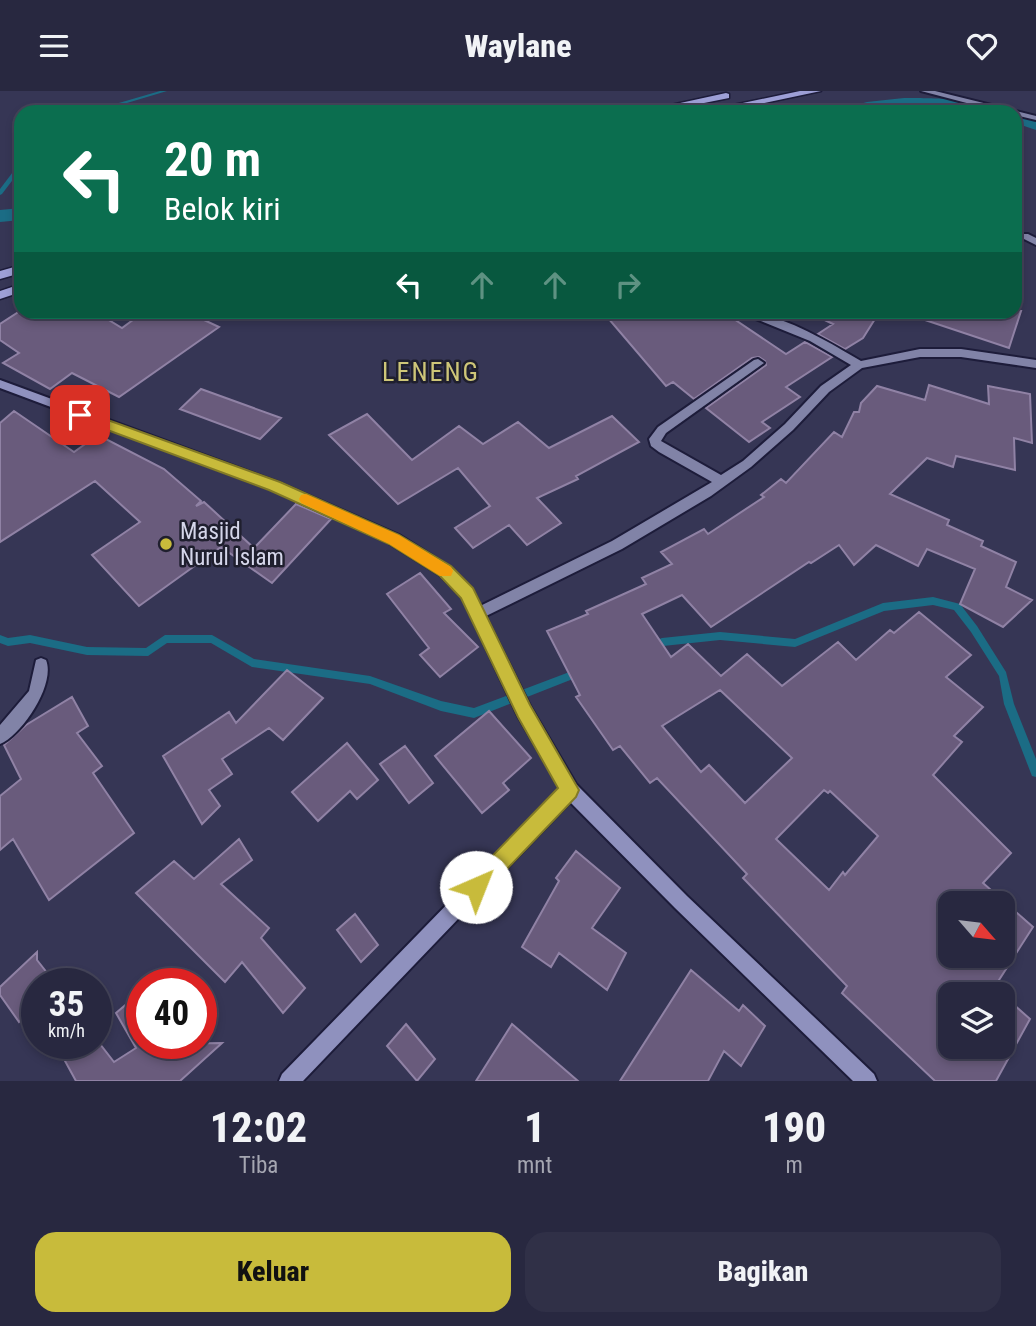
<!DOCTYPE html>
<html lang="id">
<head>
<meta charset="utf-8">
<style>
  :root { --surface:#282840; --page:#303047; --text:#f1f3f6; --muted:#a5a6b1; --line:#444459; --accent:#c8bb3b }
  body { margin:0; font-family:"Roboto Condensed",sans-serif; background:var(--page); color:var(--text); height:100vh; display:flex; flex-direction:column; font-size:26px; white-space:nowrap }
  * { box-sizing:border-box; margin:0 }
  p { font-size:23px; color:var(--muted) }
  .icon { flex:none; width:38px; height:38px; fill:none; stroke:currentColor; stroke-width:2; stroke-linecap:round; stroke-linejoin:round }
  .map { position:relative; height:990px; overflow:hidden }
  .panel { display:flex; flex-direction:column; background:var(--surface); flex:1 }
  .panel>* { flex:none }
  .hud { position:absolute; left:14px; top:14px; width:1008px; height:214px; border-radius:21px; box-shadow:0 4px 10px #0003,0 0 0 2px var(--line); background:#0b6e4f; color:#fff; overflow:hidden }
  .needle { width:46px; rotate:118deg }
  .fabs { position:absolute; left:938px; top:800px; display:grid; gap:14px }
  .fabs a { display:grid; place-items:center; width:77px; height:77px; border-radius:14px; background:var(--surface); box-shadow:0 4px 10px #0003,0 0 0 2px var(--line); font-size:35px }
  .speed { position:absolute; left:21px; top:877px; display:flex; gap:14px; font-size:35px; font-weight:700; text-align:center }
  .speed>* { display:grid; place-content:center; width:91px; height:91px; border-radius:50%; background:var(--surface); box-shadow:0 4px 10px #0003,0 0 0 2px var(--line); line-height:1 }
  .speed small { font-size:18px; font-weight:400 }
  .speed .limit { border:10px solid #d22; background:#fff; color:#111 }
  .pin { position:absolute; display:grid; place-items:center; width:60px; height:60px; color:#fff; margin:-30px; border-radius:14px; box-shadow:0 4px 10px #0006 }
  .me { position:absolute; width:77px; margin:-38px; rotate:44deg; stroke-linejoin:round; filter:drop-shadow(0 0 5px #0008) }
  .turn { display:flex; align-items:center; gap:24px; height:147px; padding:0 35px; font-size:32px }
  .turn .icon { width:91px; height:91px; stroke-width:2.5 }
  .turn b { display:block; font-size:49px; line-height:60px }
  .lanes { display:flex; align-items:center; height:66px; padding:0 35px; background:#0003; justify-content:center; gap:35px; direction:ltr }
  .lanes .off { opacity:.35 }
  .eta { display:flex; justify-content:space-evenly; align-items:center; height:119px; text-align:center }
  .eta b { font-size:42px; font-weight:800; line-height:49px }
  .button { display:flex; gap:14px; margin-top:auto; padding:14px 35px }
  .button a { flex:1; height:80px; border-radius:21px; background:var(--accent); color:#111; font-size:28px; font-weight:800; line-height:80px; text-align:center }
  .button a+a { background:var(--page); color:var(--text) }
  header { display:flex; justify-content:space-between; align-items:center; height:91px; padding:0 35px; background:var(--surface); font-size:32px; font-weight:800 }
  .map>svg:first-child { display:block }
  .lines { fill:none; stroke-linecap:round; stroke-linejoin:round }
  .stream { fill:#1b6c85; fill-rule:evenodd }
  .canal { fill:#1b6c85; fill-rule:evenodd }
  .building { fill:#695b7c; stroke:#9082a5; stroke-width:2; fill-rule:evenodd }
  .street-casing { stroke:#1d1c3a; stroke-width:4 }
  .secondary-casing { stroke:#1d1c3a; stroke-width:4 }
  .primary-casing { stroke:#1d1c3a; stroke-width:3 }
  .street { fill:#8183a7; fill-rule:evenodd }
  .secondary { fill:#8f91be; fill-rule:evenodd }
  .primary { fill:#9d9fd6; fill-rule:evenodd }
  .route { fill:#c8bb3b; stroke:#827a26; stroke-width:2 }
  .slow { fill:#f59e0b }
  .poi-dot { fill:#c8bb3b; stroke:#1f1f2e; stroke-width:2.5 }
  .labels { text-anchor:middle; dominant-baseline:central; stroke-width:5; stroke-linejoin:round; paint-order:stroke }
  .poi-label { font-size:23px; fill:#d5d6ea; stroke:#1f1f2e; text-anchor:start }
  .quarter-label { font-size:26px; letter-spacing:2px; fill:#cec678; stroke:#1f1f2e }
</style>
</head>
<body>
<header><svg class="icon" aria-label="menu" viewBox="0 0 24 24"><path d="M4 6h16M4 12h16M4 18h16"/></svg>Waylane<svg class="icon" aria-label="heart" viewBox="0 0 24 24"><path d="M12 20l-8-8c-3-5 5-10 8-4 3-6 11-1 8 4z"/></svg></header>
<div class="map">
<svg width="1036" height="990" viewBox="0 0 1036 990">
  <rect width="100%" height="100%" fill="#363655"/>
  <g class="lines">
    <path class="stream" d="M160 0H167L97 21H88Z
      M21 72V78L2 103 0 104V98L19 73Z
      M933 506 960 513 977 535 1006 581 1014 613 1036 668V686L1032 685 1004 613 999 585 971 541 954 519 933 514 884 520 795 556 720 549 663 555 653 559 650 558 648 555 650 552 662 547 720 541 795 548 883 512Z
      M0 544 8 547 30 544 87 556 146 557 165 544H212L254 568 370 585 441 610 474 617 580 577 583 578 585 581 583 584 474 627 441 620 370 593 252 576 211 552H167L148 565 87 564 30 552 8 555 0 552Z"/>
    <path class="canal" d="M904 7C925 7 995 7 1008 21L904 18 842 21 845 17 867 11Z
      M1013 21C1021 21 1029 25 1036 27V39L1015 32Z
      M21 117V129L0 131V119Z"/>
  </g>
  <path class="building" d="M20 220H94L122 237 145 220H185L219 236 119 306 72 282 50 298 3 272 19 262 0 249V233Z
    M602 220H722L786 263 805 251 832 266 786 296 800 306 762 331 770 337 749 351 706 317 766 274 765 270 759 266 752 267 694 308 673 291 666 295Z
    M806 220H880L863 247 845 258 818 243 833 233Z
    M913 220H1021L1009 257 913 225Z
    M929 294 989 313 988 295 1030 303 1032 352 1014 347 1015 379 956 365 953 376 927 367 890 403 949 429 947 434 983 450 981 455 1016 471 1006 496 1032 509 1003 536 960 513 975 478 927 458 918 475 876 454 854 474 839 454 811 472 809 471 711 536 682 504 642 523 671 566 688 553 721 585 747 563 782 595 838 551 856 569 890 539 894 542 919 521 971 564 946 586 983 616 954 645 962 651 933 684 1011 762 983 792 1033 836 990 903H950V956H1003V904L1030 928 996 990H935L842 902 847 895 743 787 747 783 657 687 650 692 620 655 613 659 576 606 580 604 547 540 588 523 586 520 646 493 642 487 672 473 661 461 704 438 708 443 764 406 761 404 781 388 786 392 834 341 842 346 854 321H859L861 312 877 295 925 309ZM720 599 792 667 745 712 709 674 701 681 662 635ZM824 699 828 702 830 700 878 745 845 784 843 781 829 799 776 748ZM950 812H1003V864H950Z
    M201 298 281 327 260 348 180 318Z
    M14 320 74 361 95 346H102L164 378 201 410 196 415 204 411 254 457 296 413 331 428 272 492 221 456 139 515 92 464 140 431 95 390 0 451V332Z
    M367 323 412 369 459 335 483 353 518 331 549 357 612 325 639 351 576 385 578 388 537 407 561 432 527 454 509 434 473 457 455 437 490 415 458 377 398 413 329 344Z
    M420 482 451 518 444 522 478 556 440 586 420 564 429 557 387 503Z
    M287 579 323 607 283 649 269 637 222 668 232 683 209 699 220 715 202 733 163 665 229 621 236 632Z
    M72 606 88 635 77 642 102 675 93 682 134 742 49 809 13 748 0 759V705L21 688 4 654 26 634Z
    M489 620 531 667 503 692 509 699 482 722 435 665Z
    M347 652 378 689 357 708 350 700 318 730 292 701Z
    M405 655 433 692 409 712 380 673Z
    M239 748 252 769 221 793 269 837 261 847 305 897 283 922 242 871 225 891 136 802 174 770 194 788Z
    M576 760 620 797 592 837 626 862 607 899 559 862 551 876 522 856 559 790 556 787Z
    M355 823 378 854 361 871 337 839Z
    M37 861V869L55 892H37V914L19 931 0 904V896Z
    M691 879 739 920 743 914 765 935 741 975 724 960 708 990H620Z
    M142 900V953L222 952 180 990H76L65 970 84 952H96V948L114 971 136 957 116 922Z
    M406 933 435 968 417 990 387 955Z
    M512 933 578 990H476Z"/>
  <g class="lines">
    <g class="street-casing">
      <path id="street" d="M921 0H935L1036 25V29L1015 24V21H1001Z
        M1022 143H1028L1036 147V154L1022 147Z
        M736 220C778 220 825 249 861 270L920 258H961L1036 269V277L961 266H920L862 277 829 301 793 339 751 376 711 405 622 458 484 526 479 528 474 526 472 522 474 518 612 450 712 391 659 361 651 355 649 348 658 336 754 269 758 268 764 272 666 342 661 350 721 384 743 370 785 333 821 295 851 274 810 250Z
        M41 567 46 569C56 593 22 644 0 653V634L29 600 36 569Z"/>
    </g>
    <g class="secondary-casing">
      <path id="secondary" d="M0 289 280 392 399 444 450 476 472 498 530 615 576 693 687 805 874 983 877 990H853L675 817 570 711 303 990H279L282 983 560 697 518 625 462 506 440 484 389 452 270 398 0 297Z"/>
    </g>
    <g class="primary-casing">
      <path id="primary" d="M800 0H821L721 21H700Z
        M726 2 729 3V7L659 21H639Z
        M21 174V182L0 188V180Z
        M21 193V201L0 208V200Z"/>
    </g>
    <use href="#street" class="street"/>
    <use href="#secondary" class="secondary"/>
    <use href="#primary" class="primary"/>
  </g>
  <path class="route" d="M80 319 280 391 399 444 451 475 473 497 530 614 579 699 576 706 483 803 476 806 469 803 466 796 469 789 558 697 518 626 461 507 440 485 389 453 269 399 75 327V320Z"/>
  <path class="slow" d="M306 403 399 444 451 476 453 480 451 485H440L389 453 301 412 299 408 301 404Z"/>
  <circle class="poi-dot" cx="166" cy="453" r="7"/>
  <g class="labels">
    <g class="poi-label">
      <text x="180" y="440">Masjid<tspan x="180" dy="26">Nurul Islam</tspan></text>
    </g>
    <g class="quarter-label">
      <text x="431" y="281">LENENG</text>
    </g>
  </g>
</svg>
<div class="fabs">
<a><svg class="needle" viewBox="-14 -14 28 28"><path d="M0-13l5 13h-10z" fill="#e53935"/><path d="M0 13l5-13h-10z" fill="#a5a6b1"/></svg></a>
<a><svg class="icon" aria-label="layers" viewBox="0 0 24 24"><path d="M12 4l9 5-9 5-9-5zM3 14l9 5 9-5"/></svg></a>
</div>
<div class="speed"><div>35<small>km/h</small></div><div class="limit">40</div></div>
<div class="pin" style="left:80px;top:324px;background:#d93025"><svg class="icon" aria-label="arrive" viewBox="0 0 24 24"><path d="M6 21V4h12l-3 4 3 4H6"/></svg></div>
<svg class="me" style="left:476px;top:796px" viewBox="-20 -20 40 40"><circle r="19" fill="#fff"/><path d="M0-13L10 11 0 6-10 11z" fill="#c8bb3b"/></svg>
<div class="hud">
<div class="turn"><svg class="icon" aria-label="left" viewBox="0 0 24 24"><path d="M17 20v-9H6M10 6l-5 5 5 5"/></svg><div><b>20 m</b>Belok kiri</div></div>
<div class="lanes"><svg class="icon" aria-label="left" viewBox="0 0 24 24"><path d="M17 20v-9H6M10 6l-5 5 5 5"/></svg><svg class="icon off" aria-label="ahead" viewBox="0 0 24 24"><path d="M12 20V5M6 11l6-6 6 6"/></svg><svg class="icon off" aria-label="ahead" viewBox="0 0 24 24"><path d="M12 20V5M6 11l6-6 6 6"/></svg><svg class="icon off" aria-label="right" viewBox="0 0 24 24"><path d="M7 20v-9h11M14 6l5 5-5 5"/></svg></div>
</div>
</div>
<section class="panel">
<div class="eta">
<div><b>12:02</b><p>Tiba</p></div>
<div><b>1</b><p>mnt</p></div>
<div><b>190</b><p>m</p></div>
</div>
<div class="button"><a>Keluar</a><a>Bagikan</a></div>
</section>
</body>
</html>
